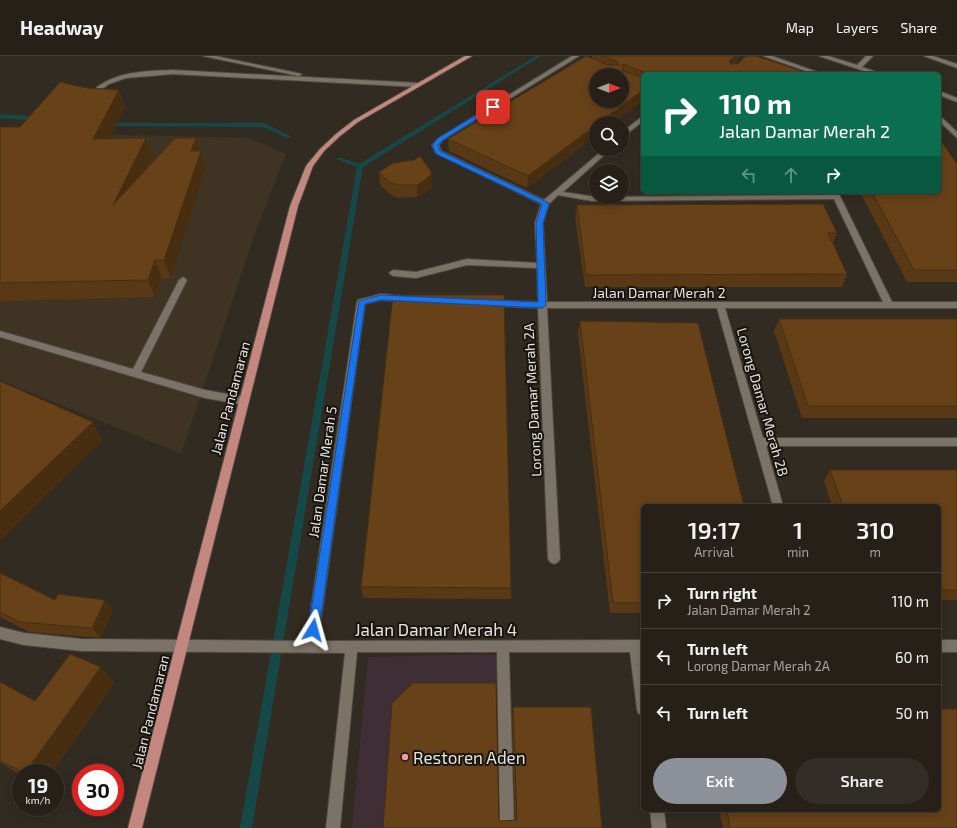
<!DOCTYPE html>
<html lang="en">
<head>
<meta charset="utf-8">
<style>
  :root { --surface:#262019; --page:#322d26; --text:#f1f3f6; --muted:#a4a3a2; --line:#423e38; --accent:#8c9099 }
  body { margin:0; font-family:"Exo 2",sans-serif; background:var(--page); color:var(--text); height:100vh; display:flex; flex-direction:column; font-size:15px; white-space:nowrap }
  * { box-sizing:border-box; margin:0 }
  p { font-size:13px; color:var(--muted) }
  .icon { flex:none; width:22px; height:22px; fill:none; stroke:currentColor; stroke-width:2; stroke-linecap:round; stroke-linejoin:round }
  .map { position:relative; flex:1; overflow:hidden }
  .panel { position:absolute; left:641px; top:448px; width:300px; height:308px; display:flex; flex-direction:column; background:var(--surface); border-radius:6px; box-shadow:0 2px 10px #0003,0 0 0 1px var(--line) }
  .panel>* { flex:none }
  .guide { position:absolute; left:641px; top:16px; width:300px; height:122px; border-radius:6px; box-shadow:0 2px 10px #0003,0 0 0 1px var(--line); background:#0b6e4f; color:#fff; overflow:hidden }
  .needle { width:26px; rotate:90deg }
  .fabs { position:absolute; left:589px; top:12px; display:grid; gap:8px }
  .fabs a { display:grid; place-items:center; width:40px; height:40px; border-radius:50%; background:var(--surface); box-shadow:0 2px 10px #0003,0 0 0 1px var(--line); font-size:20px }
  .speed { position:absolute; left:12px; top:708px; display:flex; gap:8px; font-size:20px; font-weight:700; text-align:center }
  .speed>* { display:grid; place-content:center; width:52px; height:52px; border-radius:50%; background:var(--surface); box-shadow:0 2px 10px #0003,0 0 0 1px var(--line); line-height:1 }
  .speed small { font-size:10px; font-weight:400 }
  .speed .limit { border:6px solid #d22; background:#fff; color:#111 }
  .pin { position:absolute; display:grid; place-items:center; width:34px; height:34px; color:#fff; margin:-17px; border-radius:8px; box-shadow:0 2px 6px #0006 }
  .me { position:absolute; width:44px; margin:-22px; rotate:8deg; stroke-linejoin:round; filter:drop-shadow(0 0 3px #0008) }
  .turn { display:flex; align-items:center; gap:14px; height:84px; padding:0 12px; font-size:18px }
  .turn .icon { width:52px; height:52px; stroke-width:2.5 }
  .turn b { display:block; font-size:28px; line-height:34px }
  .lanes { display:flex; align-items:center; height:38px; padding:0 12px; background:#0003; justify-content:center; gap:20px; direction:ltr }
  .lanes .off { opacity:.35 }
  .eta { display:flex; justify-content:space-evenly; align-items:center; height:68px; text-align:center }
  .eta b { font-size:24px; font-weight:600; line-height:28px }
  .primary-button { display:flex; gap:8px; margin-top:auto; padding:8px 12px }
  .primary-button a { flex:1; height:46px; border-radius:24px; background:var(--accent); color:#fff; font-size:16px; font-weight:600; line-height:46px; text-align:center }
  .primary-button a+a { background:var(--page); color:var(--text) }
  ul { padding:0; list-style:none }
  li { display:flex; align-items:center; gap:12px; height:56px; padding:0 12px; border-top:1px solid var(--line) }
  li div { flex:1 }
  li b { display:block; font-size:15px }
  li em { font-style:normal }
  header { display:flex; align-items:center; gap:24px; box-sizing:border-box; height:56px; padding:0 20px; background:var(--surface); border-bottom:1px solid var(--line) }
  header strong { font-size:19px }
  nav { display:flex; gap:22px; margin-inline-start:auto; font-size:14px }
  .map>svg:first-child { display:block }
  .commercial { fill:#402e36 }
  .built { fill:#3f3424 }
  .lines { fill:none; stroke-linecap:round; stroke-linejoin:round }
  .stream { fill:#174848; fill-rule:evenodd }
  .minor-casing { stroke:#4f4940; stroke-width:2 }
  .major-casing { stroke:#4f4940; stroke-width:2 }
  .minor { fill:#7b7367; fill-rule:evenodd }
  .major { fill:#c3877f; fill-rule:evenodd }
  .wall { fill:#593815 }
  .shaded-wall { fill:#482e11 }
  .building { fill:#674118; stroke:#482e11; fill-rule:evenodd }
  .route { fill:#1a73e8; stroke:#114b97 }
  .poi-dot { fill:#f39aa9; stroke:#17140f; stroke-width:1.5 }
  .labels { text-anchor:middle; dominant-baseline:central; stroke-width:4; stroke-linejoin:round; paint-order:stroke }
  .street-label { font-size:14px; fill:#e7e2db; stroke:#17140f }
  .near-street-label { font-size:17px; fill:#e7e2db; stroke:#17140f }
  .near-poi-label { font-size:17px; fill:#e7e2db; stroke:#17140f; text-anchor:start }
</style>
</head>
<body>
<header>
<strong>Headway</strong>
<nav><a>Map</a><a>Layers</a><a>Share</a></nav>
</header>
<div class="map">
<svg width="957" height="772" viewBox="0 0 957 772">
  <rect width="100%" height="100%" fill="#322b21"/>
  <path class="commercial" d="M496 598 498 772H352L368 601Z"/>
  <path class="built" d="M0 76 249 82 286 98 256 174 181 398 0 324Z"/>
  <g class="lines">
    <path class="stream" d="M536 0H541L363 111 252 772H240L357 111 336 103 339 101 359 108Z
      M0 58 39 61 42 63 39 65 0 62Z
      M104 67H264L292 81 287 82 263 71 106 70 104 69Z"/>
    <g class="minor-casing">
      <path id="minor" d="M203 0H215L302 18 299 20Z
        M572 0H579L443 84 439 89 441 95 544 144 604 93H611L563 136 596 141 832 139 830 136H838L892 246H957V252H725L763 382H957V390H766L783 450H773L717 252H547L560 503 558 506 554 508 550 506 548 503 538 252 491 250 487 247 491 244 538 246 537 212 467 209 416 222 393 220 389 217 393 214 416 216 467 203 537 207 535 167 541 148 436 97 432 89 439 82ZM558 139 592 145 834 143 883 246H547L543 167 549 148Z
        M763 0H772L823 18H814Z
        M819 0H828L857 9 866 0H873L862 11 882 18H873Z
        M924 0H933L957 8V12Z
        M173 14 418 27 421 29 418 31 173 18 126 22 109 28 102 33 101 38 107 41V43H103L95 39 97 31C120 15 146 15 173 14Z
        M939 35 957 42V46L939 39Z
        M939 59 957 76V82L939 65Z
        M643 60V65L622 82V76Z
        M183 221 187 224 141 316 205 334 244 341 249 345 247 348 244 349 205 342 0 281V275L133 313 179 224Z
        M381 238 405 240 409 243 405 246 381 244 365 248 318 585 643 584V659L638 657 637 653 630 596H509L514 772H500L497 596H357L340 772H326L345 597 82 595 24 589 0 583V571L24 577 82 583 306 585 357 246 358 244Z
        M939 584H957V596H939Z
        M650 754H664L666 772H652Z"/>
    </g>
    <g class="major-casing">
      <path id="major" d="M465 0H472L358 66 340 80 324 95 313 110 298 150 142 772H128L290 150 306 110 320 93 336 78 354 64Z"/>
    </g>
    <use href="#minor" class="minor"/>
    <use href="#major" class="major"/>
  </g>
  <path class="wall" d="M592 0H739L737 6 736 8 812 18H643V45L613 67H596V80L527 132 449 95 448 83 592 3Z
    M87 32 119 34 125 51 109 83 152 100 145 114 201 95 206 112 171 222H162L155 241 0 245V71H20Z
    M957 108V226H907L860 136H939Z
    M379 116 432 117V130L425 137 417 141 399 142 391 139 380 129Z
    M577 149 837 177 833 186 847 218 842 231H585L575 161Z
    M779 263H957V362H802L774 275Z
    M580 265 643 450V557H610L578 278Z
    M830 414H957V544H939V450H832L824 425Z
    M0 517 55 544 113 554 101 582 29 576 0 561Z
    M361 531 511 532V543L363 542Z
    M0 626 35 645 115 626 52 717H21V718L12 714 0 706Z
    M513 651 602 772H383L499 764 501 765 515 764 512 662Z
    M719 754H939L957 772H723Z"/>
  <path class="shaded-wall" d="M735 0H739L737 6 726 17 729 5Z
    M119 34 125 51 100 101 93 83Z
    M643 34V45L613 67H599Z
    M596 69V80L527 132 528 120Z
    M146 82 152 100 121 166 113 149Z
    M196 82 200 97 201 95 206 112 171 222 164 204 191 95Z
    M432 117V130L425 137 417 141V129Z
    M155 204 162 222 155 241 148 224Z
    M93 366 103 384 0 485V455Z
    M105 544 113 554 101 582 92 572Z
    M101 611 115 626 52 717H25Z"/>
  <path class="building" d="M586 0 608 9H619L618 6 603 0H735L729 5 730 8H738L746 0H756L812 18H673L667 16 665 18H646V17L624 8 622 9 623 15 643 22V34L599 67H596V69L528 120 448 83ZM596 19H622V45H596Z
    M60 26 87 32 119 34 93 83 146 82 113 149 175 82H196L191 95H201L164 204H155L148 224 0 227V71H20Z
    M939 82 957 108V214H914L872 136H939Z
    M420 100 432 117 424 125 417 129H397L389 126 379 116 393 107 414 104Z
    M823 148 837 177H828L847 218 586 219 577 149Z
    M393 239H504L511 532 361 531Z
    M779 263H957V350H808Z
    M580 265 698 267 744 450H643V547H613Z
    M0 325 93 366 0 455Z
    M830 414H957V534H939V450H843Z
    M0 517 55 544 58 538 105 544 92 572 19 566 0 556Z
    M70 598 101 611 25 717 0 705V626L35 645Z
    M413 627H496L499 764 501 765 517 764 513 651H591L602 772H383L392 647Z
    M939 653H957V772H730L727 754H939Z"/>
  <path class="route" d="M491 50 496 51 443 84 438 89 440 95 549 147 543 167 546 249 542 252 381 244 365 248 319 574 317 578 313 580 309 578 308 574 359 245 381 239 538 246 536 167 542 148 436 98 432 89 438 82Z"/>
  <circle class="poi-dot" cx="405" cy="701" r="4"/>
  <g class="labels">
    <g class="street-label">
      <text x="659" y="236">Jalan Damar Merah 2</text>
      <text transform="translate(230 342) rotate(-75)">Jalan Pandamaran</text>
      <text transform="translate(532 344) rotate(-93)">Lorong Damar Merah 2A</text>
      <text transform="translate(763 346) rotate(74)">Lorong Damar Merah 2B</text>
      <text transform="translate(322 416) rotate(-82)">Jalan Damar Merah 5</text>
      <text transform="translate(150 656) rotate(-76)">Jalan Pandamaran</text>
    </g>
    <g class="near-street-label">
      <text x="436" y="573">Jalan Damar Merah 4</text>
    </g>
    <g class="near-poi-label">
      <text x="413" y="701">Restoren Aden</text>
    </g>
  </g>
</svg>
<div class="fabs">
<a><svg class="needle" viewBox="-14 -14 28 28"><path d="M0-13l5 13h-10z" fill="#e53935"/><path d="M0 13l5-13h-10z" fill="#a4a3a2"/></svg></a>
<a><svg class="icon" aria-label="search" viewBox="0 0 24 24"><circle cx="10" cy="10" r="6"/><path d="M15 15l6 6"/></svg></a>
<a><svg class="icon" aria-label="layers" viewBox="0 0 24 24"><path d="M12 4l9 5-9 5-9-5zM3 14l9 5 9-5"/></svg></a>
</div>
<div class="speed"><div>19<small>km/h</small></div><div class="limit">30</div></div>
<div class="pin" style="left:493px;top:51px;background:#d93025"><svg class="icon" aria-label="arrive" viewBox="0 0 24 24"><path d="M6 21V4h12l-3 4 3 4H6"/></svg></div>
<svg class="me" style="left:313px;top:574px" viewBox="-20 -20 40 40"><path d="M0-17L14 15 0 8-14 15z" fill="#1a73e8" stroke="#fff" stroke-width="4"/></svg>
<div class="guide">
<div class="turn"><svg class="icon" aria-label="right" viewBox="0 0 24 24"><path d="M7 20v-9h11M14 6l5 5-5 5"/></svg><div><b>110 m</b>Jalan Damar Merah 2</div></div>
<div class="lanes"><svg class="icon off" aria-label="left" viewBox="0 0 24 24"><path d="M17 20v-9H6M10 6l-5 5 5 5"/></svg><svg class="icon off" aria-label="ahead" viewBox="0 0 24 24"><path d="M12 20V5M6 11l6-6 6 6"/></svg><svg class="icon" aria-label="right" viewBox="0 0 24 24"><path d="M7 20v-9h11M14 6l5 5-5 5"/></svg></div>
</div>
<section class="panel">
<div class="eta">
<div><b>19:17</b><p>Arrival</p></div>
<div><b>1</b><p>min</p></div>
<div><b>310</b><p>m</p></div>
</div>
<ul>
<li><svg class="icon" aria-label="right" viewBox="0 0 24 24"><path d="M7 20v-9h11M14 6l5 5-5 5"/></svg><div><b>Turn right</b><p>Jalan Damar Merah 2</p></div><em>110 m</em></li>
<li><svg class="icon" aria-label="left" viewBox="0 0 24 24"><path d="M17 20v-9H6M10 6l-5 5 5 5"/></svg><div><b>Turn left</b><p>Lorong Damar Merah 2A</p></div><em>60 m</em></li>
<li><svg class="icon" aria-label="left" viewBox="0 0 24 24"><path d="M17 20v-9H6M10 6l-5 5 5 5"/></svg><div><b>Turn left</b></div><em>50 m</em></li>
</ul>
<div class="primary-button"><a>Exit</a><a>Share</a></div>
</section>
</div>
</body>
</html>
